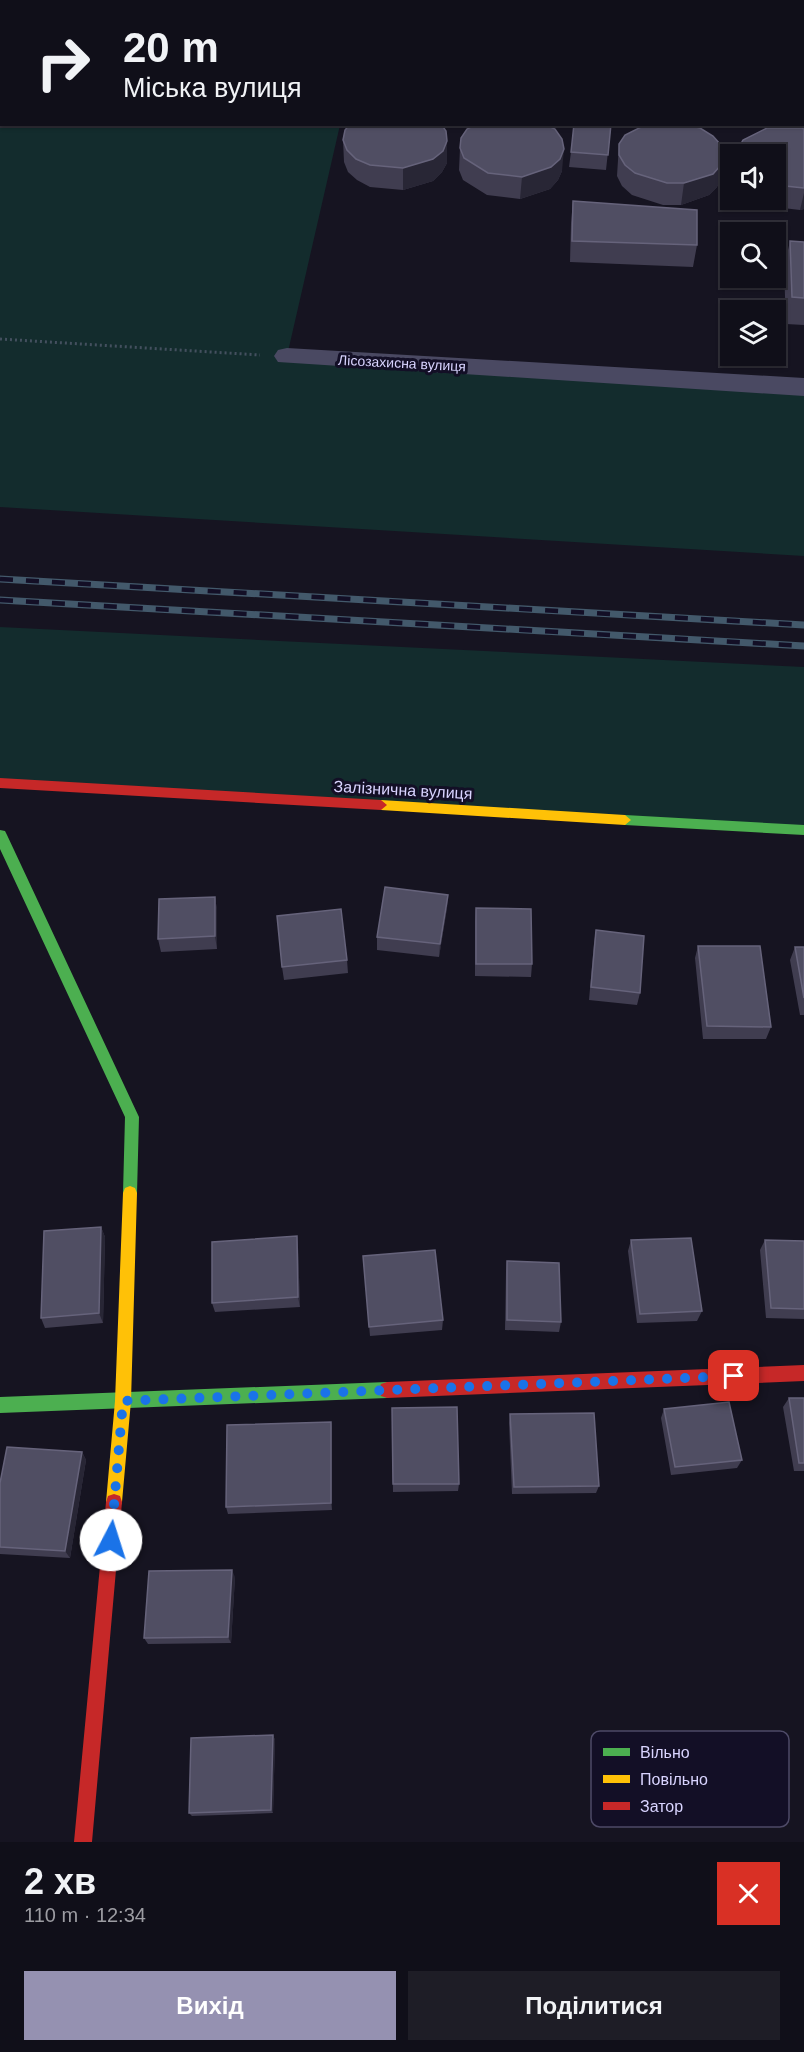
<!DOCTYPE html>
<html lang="uk">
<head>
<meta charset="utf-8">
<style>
  :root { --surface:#100f19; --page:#1e1d26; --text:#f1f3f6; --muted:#9c9ca2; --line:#302f38; --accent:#9591b1 }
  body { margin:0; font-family:Arial,sans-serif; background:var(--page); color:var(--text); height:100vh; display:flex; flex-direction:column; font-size:22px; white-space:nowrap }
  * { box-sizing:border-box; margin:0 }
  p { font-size:20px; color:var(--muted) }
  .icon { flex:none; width:33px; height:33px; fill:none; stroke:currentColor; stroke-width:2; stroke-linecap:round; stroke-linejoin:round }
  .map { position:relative; height:1842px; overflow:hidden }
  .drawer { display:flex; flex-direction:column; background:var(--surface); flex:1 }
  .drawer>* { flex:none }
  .top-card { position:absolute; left:0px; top:0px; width:804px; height:126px; box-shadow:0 2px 4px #0004,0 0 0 2px var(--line); background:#100f19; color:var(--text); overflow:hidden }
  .fabs { position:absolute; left:720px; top:144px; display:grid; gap:12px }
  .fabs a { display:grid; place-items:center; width:66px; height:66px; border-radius:0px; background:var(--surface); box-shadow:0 2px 4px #0004,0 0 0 2px var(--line); font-size:30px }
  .pin { position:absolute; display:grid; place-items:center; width:51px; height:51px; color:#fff; margin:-26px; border-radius:12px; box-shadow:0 3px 9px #0006 }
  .me { position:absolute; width:66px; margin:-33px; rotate:5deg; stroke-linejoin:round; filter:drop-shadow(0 0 4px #0008) }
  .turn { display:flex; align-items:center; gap:21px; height:126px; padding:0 24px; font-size:27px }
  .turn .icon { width:78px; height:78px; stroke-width:2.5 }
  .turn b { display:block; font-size:42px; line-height:51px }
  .round { display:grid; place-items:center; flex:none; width:63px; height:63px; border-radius:0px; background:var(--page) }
  .summary { display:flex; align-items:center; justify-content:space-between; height:102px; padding:0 24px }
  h1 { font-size:36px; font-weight:600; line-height:45px }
  .primary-button { display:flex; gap:12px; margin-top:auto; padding:12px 24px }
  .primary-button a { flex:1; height:69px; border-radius:0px; background:var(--accent); color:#fff; font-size:24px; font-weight:600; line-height:69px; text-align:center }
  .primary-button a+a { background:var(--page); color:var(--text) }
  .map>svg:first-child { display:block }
  .green { fill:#132c2d }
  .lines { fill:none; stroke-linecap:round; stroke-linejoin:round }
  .path { stroke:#44505f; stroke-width:3; stroke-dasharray:2 3; stroke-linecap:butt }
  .street { fill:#4a4962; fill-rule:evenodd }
  .fast { fill:#4caf50; fill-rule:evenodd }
  .slow { fill:#ffc107; fill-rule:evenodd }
  .jam { fill:#c62828; fill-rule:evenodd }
  .rail-far1-casing { stroke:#43596b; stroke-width:4.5 }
  .rail-casing { stroke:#43596b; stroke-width:7 }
  .rail-far1 { stroke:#130f26; stroke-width:3; stroke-dasharray:10; stroke-linecap:butt }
  .rail { stroke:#130f26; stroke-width:4.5; stroke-dasharray:13; stroke-linecap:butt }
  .wall { fill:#403d50 }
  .shaded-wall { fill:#282635 }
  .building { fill:#504e63; stroke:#66637b; stroke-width:1.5 }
  .route { stroke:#1a73e8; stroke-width:10; stroke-dasharray:0 18 }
  .labels { text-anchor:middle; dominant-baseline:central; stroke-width:6; stroke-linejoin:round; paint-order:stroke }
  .far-street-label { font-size:14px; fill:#d9d4ff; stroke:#130f26 }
  .street-label { font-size:16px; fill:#d9d4ff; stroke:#130f26 }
  .key { fill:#130f26; stroke:#4e4a67; stroke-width:1.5 }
  .key-label { font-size:16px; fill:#d9d4ff }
</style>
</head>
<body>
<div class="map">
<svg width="804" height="1842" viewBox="0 0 804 1842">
  <rect width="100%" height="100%" fill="#161421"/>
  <path class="green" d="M0 0H368L2 2V124L340 125 287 356 804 387V556L0 507Z
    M0 627 804 667V830L0 783Z"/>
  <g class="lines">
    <path class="path" d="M0 339 260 355"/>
    <path class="street" d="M287 348 804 378V396L278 362 274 356 278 350Z"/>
    <path class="fast" d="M625 815 804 825V835L625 825 619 820Z
      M0 830 5 831 7 835 139 1117 137 1193 135 1198 130 1200 125 1198 123 1193 125 1117 0 849Z
      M387 1382 393 1384 395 1390 393 1396 387 1398 0 1413V1397Z"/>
    <path class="slow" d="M381 800 625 815 631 820 625 825 381 810 375 805Z
      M130 1186 135 1188 137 1193 131 1401 122 1502 120 1508 114 1510 108 1508 106 1502 115 1401 123 1193 125 1188Z"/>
    <path class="jam" d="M0 778 381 800 387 805 381 810 0 788Z
      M804 1365V1381L387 1398 381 1396 379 1390 381 1384 387 1382Z
      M114 1494 120 1496 122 1502 92 1842H74L106 1502 108 1496Z"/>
    <g class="rail-far1-casing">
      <path id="rail-far1" d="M641 124H672"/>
    </g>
    <g class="rail-casing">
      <path id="rail" d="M0 579 804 625
        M0 600 804 646"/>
    </g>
    <use href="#rail-far1" class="rail-far1"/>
    <use href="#rail" class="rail"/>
  </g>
  <path class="wall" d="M611 124 606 170 569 167 571 152Z
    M804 129V209L800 210 766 206 751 200H776V154H737L738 149Z
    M343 140 447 141V163L442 172 433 181 403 190 370 187 357 180 348 172 344 162Z
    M619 144 724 155 721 177 717 187 709 195 681 205H663L632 195 622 186 617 176Z
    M460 148 562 171 558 180 550 189 520 199 487 195 463 180 459 170Z
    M573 201 697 245 693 267 570 262 571 223Z
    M790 241 804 242V325L786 324 784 268Z
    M448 895 447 908 439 957 377 950V937Z
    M215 897 217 910V949L161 952 158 939Z
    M476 908 532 964 531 977 475 976V921Z
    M596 930 640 993 637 1005 589 1000 594 943Z
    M698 946 771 1027 766 1039H703L695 958Z
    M795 947H804V1015H800L790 960Z
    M347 960 348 973 284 980 282 967Z
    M101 1227 105 1237 103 1323 45 1328 41 1318Z
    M631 1240 702 1311 697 1321 637 1323 628 1251Z
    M765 1240 804 1241V1319L766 1318 760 1250Z
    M298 1247 300 1307 215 1312 212 1303Z
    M507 1261 561 1322 559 1332 505 1330 506 1271Z
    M364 1267 443 1320 442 1330 370 1336Z
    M789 1398H804V1471H794L783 1407Z
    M392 1408 459 1484 458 1491 393 1492Z
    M664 1409 742 1460 737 1468 671 1475 661 1418Z
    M510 1414 599 1486 596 1493 512 1494 509 1423Z
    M331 1422 332 1431V1510L228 1514 226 1507Z
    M82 1452 86 1460 70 1558 0 1554V1483Z
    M235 1577 231 1643 148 1644 144 1638Z
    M273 1735 275 1740 273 1813 192 1816 189 1813Z"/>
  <path class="shaded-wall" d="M447 141V163L442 172 433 181 403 190V168Z
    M564 149 562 171 558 180 550 189 520 199 522 177Z
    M724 155 721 177 717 187 709 195 681 205 684 183Z
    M804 193V209L800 210Z
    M448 895 447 908 439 957 440 944Z
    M215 897 217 910V949L215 936Z
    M101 1227 105 1237 103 1323 99 1313Z
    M297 1236 298 1247 300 1307 298 1297Z
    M331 1422 332 1431V1510L331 1503Z
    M82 1452 86 1460 70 1558 65 1551Z
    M232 1570 235 1577 231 1643 228 1637Z
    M273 1735 275 1740 273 1813 271 1810Z"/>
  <path class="building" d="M350 124H441L446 131 447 141 443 151 433 159 403 168 370 165 356 159 347 150 343 140 345 130Z
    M477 124H544L555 129 562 139 564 149 560 159 551 167 522 177 488 173 464 158 460 148 461 138 467 129Z
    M574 124H611L608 155 571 152Z
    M647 124H683L700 128 713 136 721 145 724 155 721 165 713 174 684 183H667L635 173 625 165 619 155V144L625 135Z
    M767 128H802L804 129V188L776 185V154H738V149L743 140Z
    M573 201 697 210V245L572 241Z
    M790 241 804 242V298L792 297Z
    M385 887 448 895 440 944 377 937Z
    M215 897V936L158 939 159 899Z
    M476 908 531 909 532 964H476Z
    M341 909 347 960 282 967 277 916Z
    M596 930 644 936 640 993 591 987Z
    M698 946H760L771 1027 707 1026Z
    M795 947H804V998Z
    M101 1227 99 1313 41 1318 44 1231Z
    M297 1236 298 1297 212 1303V1242Z
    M691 1238 702 1311 640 1314 631 1240Z
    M765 1240 804 1241V1309L771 1308Z
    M435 1250 443 1320 369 1327 363 1256Z
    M507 1261 559 1263 561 1322 507 1320Z
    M789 1398H804V1463H799Z
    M729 1402 742 1460 675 1467 664 1409Z
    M457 1407 459 1484H393L392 1408Z
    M594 1413 599 1486 514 1487 510 1414Z
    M331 1422V1503L226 1507 227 1425Z
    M7 1447 82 1452 65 1551 0 1547V1483Z
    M232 1570 228 1637 144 1638 149 1571Z
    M273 1735 271 1810 189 1813 191 1738Z"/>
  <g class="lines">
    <path class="route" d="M111 1540 123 1401 734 1376"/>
  </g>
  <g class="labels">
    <g class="far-street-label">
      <text transform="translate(402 363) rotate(3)">Лісозахисна вулиця</text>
    </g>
    <g class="street-label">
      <text transform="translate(403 790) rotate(3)">Залізнична вулиця</text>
    </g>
  </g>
  <rect x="591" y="1731" width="198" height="96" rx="9" class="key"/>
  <rect x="603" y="1748" width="27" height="8" fill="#4caf50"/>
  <rect x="603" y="1775" width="27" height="8" fill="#ffc107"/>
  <rect x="603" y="1802" width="27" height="8" fill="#c62828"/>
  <g class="key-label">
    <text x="640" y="1758">Вільно</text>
    <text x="640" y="1785">Повільно</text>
    <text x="640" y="1812">Затор</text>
  </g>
</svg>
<div class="fabs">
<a><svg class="icon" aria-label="sound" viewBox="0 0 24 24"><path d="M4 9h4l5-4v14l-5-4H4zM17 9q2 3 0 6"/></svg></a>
<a><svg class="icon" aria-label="search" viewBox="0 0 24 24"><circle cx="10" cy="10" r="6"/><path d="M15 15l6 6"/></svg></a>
<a><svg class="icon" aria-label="layers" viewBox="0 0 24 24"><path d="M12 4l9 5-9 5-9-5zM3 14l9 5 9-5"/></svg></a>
</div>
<div class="pin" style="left:734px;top:1376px;background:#d93025"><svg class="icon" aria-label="arrive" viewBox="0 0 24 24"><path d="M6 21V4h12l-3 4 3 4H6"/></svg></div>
<svg class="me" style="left:111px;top:1540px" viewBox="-20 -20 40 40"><circle r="19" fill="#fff"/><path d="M0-13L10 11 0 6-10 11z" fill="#1a73e8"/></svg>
<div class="top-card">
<div class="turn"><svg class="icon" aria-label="right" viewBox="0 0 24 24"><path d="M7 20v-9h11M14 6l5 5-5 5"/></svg><div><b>20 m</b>Міська вулиця</div></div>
</div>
</div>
<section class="drawer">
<div class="summary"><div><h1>2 хв</h1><p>110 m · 12:34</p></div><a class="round" style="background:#d93025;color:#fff"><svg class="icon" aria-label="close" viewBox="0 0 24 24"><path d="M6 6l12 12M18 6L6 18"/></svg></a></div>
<div class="primary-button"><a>Вихід</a><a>Поділитися</a></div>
</section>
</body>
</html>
